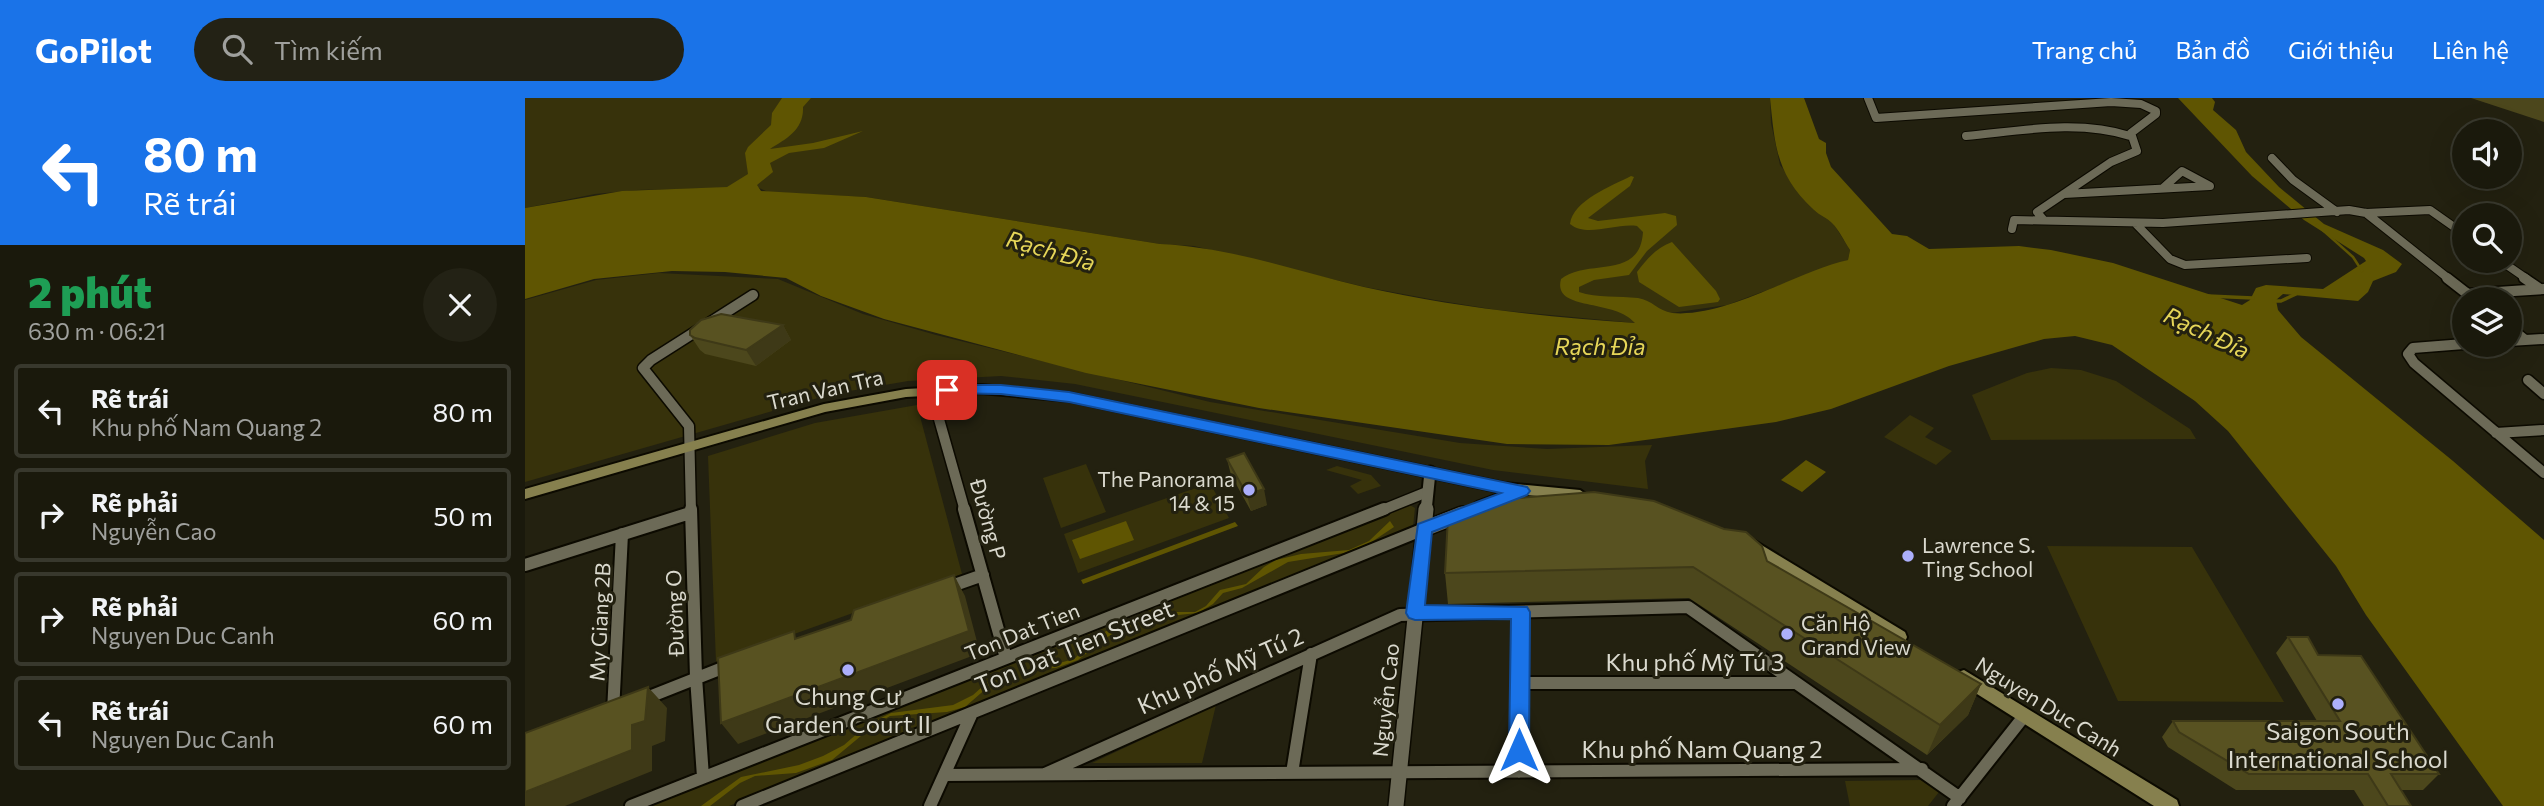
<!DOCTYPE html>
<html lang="vi">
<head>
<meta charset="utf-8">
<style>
  :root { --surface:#1a190c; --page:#232215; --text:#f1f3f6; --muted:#9fa09d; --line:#38382d; --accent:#1a73e8 }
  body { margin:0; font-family:Commissioner,sans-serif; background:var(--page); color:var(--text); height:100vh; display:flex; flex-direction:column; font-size:26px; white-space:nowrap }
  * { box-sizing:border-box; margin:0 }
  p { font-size:23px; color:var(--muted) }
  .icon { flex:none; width:38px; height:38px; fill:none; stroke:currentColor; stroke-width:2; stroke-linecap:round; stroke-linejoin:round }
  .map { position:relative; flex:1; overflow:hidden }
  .side { display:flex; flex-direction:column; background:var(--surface); width:525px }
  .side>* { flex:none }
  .top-card { background:#1a73e8; color:#fff; overflow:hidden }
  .buttons { position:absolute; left:1927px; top:21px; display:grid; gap:14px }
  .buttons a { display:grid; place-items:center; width:70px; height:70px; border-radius:50%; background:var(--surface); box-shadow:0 7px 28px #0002,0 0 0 2px var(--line); font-size:35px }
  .pin { position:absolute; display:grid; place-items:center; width:60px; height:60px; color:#fff; margin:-30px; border-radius:14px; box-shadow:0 4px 10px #0006 }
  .me { position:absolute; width:77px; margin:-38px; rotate:0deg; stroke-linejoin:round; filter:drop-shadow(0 0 5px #0008) }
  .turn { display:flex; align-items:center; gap:24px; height:147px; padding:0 28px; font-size:32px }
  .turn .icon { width:91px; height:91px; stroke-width:2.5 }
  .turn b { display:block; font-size:49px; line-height:60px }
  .round { display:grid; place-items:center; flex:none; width:74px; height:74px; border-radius:37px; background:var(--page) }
  .head { display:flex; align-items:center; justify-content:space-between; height:119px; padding:0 28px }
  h1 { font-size:42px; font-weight:800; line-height:52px; color:#1e9e55 }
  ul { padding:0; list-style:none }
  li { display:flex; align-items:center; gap:21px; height:94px; margin:0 14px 10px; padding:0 14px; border:4px solid var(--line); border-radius:7px }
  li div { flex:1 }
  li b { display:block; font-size:26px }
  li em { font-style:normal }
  header { display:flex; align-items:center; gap:42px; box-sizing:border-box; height:98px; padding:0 35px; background:var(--accent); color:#fff }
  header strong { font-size:33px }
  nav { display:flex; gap:38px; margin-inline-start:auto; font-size:24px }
  .search { width:490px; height:63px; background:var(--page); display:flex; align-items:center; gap:18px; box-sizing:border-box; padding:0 24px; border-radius:38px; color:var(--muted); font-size:26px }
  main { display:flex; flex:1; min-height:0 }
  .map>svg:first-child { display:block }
  .green { fill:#37320b }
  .water { fill:#5f5502 }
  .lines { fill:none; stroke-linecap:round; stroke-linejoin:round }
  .stream-far1 { stroke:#5f5502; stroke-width:2.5 }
  .stream { stroke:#5f5502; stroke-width:3.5 }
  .minor-far2-casing { stroke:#0c0a00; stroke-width:10 }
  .minor-far1-casing { stroke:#0c0a00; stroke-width:13 }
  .minor-casing { stroke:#0c0a00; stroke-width:16 }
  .tertiary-far1-casing { stroke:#0c0a00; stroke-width:15 }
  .tertiary-casing { stroke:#0c0a00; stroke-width:18 }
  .secondary-casing { stroke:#0c0a00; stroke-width:4 }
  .minor-far2 { stroke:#6c6a57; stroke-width:8 }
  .minor-far1 { stroke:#6c6a57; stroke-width:10 }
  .minor { stroke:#6c6a57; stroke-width:12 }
  .tertiary-far1 { stroke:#6c6a57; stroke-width:11 }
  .tertiary { stroke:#6c6a57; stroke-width:15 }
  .secondary { fill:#86804e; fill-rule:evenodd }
  .wall { fill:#4c471c }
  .shaded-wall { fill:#3e3917 }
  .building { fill:#585221; stroke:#3e3917; stroke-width:2 }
  .route { fill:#1a73e8; stroke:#114b97; stroke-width:2 }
  .poi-dot { fill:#acaffb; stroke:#232110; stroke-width:2.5 }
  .labels { text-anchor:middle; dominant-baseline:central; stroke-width:6; stroke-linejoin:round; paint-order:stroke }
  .street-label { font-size:21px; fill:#dad9ce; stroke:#232110 }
  .poi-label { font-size:21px; fill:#dad9ce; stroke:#232110; text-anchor:start }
  .water-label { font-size:23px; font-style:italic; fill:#e6d658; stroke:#232110 }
  .near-street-label { font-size:24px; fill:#dad9ce; stroke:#232110 }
  .near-poi-label { font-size:24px; fill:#dad9ce; stroke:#232110 }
</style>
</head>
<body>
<header>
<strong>GoPilot</strong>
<div class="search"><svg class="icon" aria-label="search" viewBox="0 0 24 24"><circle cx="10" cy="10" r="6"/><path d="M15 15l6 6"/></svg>Tìm kiếm</div>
<nav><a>Trang chủ</a><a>Bản đồ</a><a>Giới thiệu</a><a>Liên hệ</a></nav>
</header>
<main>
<section class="side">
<div class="top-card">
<div class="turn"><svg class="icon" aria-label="left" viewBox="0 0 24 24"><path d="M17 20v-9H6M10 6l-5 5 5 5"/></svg><div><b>80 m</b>Rẽ trái</div></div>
</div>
<div class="head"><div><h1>2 phút</h1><p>630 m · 06:21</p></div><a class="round"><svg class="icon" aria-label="close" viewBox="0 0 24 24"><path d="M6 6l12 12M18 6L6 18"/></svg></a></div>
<ul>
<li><svg class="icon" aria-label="left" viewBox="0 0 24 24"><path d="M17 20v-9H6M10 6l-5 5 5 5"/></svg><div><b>Rẽ trái</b><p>Khu phố Nam Quang 2</p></div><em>80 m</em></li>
<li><svg class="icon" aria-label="right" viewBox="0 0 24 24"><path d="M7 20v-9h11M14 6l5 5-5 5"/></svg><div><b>Rẽ phải</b><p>Nguyễn Cao</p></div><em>50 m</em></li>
<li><svg class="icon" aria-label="right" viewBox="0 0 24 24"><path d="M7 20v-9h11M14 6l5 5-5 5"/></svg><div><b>Rẽ phải</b><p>Nguyen Duc Canh</p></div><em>60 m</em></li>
<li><svg class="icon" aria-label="left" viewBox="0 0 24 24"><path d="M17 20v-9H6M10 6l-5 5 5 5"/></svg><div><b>Rẽ trái</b><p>Nguyen Duc Canh</p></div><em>60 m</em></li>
</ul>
</section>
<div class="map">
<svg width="2019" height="708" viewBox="0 0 2019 708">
  <rect width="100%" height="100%" fill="#232110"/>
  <path class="green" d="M0 0H1245L1246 25 1255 67 1290 113 1308 125 1325 152 1323 162 1202 207 1146 215 1110 225 972 212 910 202 840 189 669 148 635 146 341 99 243 94 232 89 112 92 70 96 0 110Z
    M134 175 253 181 338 216 411 237 685 304 935 345 1022 351 1127 347 1120 363 1123 391 968 372 550 286 476 278 383 283 307 296 0 384V202L71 182Z
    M1526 270 1556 272 1591 283 1665 331 1671 341 1466 342 1447 297 1502 275Z
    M392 307 437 476 191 564 183 358 290 325Z
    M1385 317 1409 330 1400 339 1427 353 1411 367 1359 339Z
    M561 366 581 414 536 430 518 380Z
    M812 368 846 377 856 388 833 396 825 388 837 382 801 372Z
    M685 385 704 420 553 475 539 436Z
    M883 406 890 410 888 429 883 433 204 708H119Z
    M1522 448 1667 449 1759 604 1593 603Z
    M691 607 677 665H567Z
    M1396 682 1414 694 1403 708H1325L1320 683Z"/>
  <path class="water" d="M257 0H286L278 9C279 32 261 41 245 51L288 45 338 33 299 50 264 55 245 65 248 74 232 87 236 93 341 99 635 146C704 149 772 173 839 189 928 209 1019 219 1110 225 1089 200 1027 214 1036 181 1062 160 1115 183 1118 134L1112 128C1090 125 1062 140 1045 126 1048 102 1087 88 1106 78L1109 79 1105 88 1063 120 1073 123 1140 115 1151 118 1152 127 1122 153 1104 177 1069 182 1054 189V194C1072 200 1094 198 1113 200 1127 202 1133 213 1147 215 1202 220 1270 174 1323 162L1325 152C1319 143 1314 132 1307 125 1302 120 1294 117 1289 112 1251 77 1250 48 1245 0H1279L1294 41 1301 45V55L1306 69 1367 136 1382 138 1404 151 1494 148 1526 152 1588 165 1717 207 1725 202 1731 190 1741 187 1798 191 1841 163 1839 160 1779 122 1727 78 1653 0H1687L1690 4 1688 12 1711 32 1721 54 1754 89 1799 126 1858 152 1877 166 1871 174 1848 183 1843 194 1833 203 1758 196 1751 202 1753 212 1776 239 1928 363 2019 442V708H1978L1841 517 1811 468 1703 333 1670 303 1587 247 1550 238 1519 241 1424 268 1306 311 1251 324 1084 347 982 346 734 310 561 275 359 221 296 198 261 180 200 174 147 173 69 181 0 201V110L97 93 202 89 223 76 220 55 223 49 246 27 247 15Z
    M1147 144 1191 193 1195 201 1193 204 1154 209 1114 184 1112 174C1122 161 1131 150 1147 144Z
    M1281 362 1301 374 1277 394 1256 382Z
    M601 423 609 442 555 461 547 442Z
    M865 423 869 429 845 445 819 455 763 464 717 490 698 495 688 506 673 515 633 519 615 524 584 538 553 562 531 570 512 571 549 561 576 536 605 520 630 514H670L681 508 695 492 721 486 739 469 751 462 776 456 824 452 844 443Z
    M710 424 713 428 558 486 556 482Z
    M467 580 471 582 440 609 422 614 365 618 348 628 307 662 271 675 230 678 215 685 185 708H176L216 679 274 667 298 658 319 647 342 627 366 615 428 607 448 597Z"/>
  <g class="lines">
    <path class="stream-far1" d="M1792 127 1828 159 1837 173"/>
    <path class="stream" d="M1683 198 1728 200
      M1749 203H1756L1771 196"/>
    <g class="minor-far2-casing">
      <path id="minor-far2" d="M1343 0 1351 20 1586 4 1616 6 1631 13V16L1606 35 1612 53 1586 64 1512 114 1518 121
        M1441 38C1495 33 1553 21 1605 38
        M1747 60 1768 82 1812 114
        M1539 96 1685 88 1657 73 1638 90
        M1841 115 1924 181
        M1611 126 1645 161 1660 167 1782 160
        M1487 131 1489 122 1638 125 1824 112 1841 115 1905 112 1939 136
        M1976 163 2002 181"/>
    </g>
    <g class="minor-far1-casing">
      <path id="minor-far1" d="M1922 180 1949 201
        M1999 180 2015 191
        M1942 196 2019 191
        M1984 229 2000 242
        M1984 243 2019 241
        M1939 246 1888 250 1883 256 1889 265 2019 375
        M2003 282 2019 296
        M406 293 440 413
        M1971 335 2019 332
        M166 413 164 328 118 270 126 262 228 197
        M855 413 902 394"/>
    </g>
    <g class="minor-casing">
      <path id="minor" d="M166 411 171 579 178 679
        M439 411 481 560
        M0 467 165 415
        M421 490 458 477
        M994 585H1269
        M119 601 205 567
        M88 614 97 436
        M994 674 995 514
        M767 675 786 556
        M520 676 875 517 1163 509 1435 700
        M419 677 1397 671
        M106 708 859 411
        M217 708 899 431
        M405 708 447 615
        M1428 708 1500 617"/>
    </g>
    <g class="tertiary-far1-casing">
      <path id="tertiary-far1" d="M954 409 997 393
        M901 413 905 374"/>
    </g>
    <g class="tertiary-casing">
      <path id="tertiary" d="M899 431 937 416
        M871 708 901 411"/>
    </g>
    <g class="secondary-casing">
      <path id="secondary" d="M456 287 544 295 979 385 1055 392 1062 397 1055 402 979 395 544 303 456 295 381 299 300 314 0 401V391L299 306 381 291Z
        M1225 440 1380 534 1382 539 1380 544 1374 546 1368 544 1220 450 1217 446 1220 442Z
        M1439 572 1652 702 1654 708H1629L1433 584 1430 579 1433 574Z"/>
    </g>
    <use href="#minor-far2" class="minor-far2"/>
    <use href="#minor-far1" class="minor-far1"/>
    <use href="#minor" class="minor"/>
    <use href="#tertiary-far1" class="tertiary-far1"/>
    <use href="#tertiary" class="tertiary"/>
    <use href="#secondary" class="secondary"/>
  </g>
  <path class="wall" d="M1946 0H2019V24Z
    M258 227 266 242 231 268 180 256 175 252 165 237Z
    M702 361 742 407 726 413 706 377Z
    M1242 463 1456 586 1443 617 1402 657 1164 500 923 506 920 475Z
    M1763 539 1793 557 1914 676 1898 692H1876L1886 708H1839L1829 692H1711L1643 649 1637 639 1648 623H1792L1751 555Z"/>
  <path class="shaded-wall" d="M258 227 266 242 231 268 221 252Z
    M739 391 742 407 726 413 722 397Z
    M429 477 440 498 455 555 213 646 196 625Z
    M1456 586 1443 617 1402 657 1415 627Z
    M123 589 142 610 140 643 127 648V673L40 708H0V694L107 627Z"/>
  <path class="building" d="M196 216 258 227 221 252 170 240 165 237V232L176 222Z
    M719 355 739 391 722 397 702 361Z
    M1069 394 1129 403 1199 431 1221 434 1237 448 1242 463 1456 586 1415 627 1168 469 920 475 923 419 948 408 981 401Z
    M429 477 444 533 196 625 193 560 269 533 270 541 326 522 329 512Z
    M1763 539H1783L1793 557 1836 558 1914 676H1866L1886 708H1863L1843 676H1724L1654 634 1648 623H1815Z
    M123 589 120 623 107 627V652L0 694V635Z"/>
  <path class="route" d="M422 287H476L544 294 1002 389 1005 393 1002 397 907 434 900 507 1002 509 1005 514 1004 652 1001 658 994 661 987 658 984 652 986 521 890 522 884 520 881 515 893 426 976 395 544 304 476 296 416 295 414 292 416 288Z"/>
  <g class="poi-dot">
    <circle cx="724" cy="392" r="7"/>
    <circle cx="1383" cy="458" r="7"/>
    <circle cx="1262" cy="536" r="7"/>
    <circle cx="323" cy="572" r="7"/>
    <circle cx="1813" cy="606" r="7"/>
  </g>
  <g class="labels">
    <g class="street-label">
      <text transform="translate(300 291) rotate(-13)">Tran Van Tra</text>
      <text transform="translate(464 421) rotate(74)">Đường P</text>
      <text transform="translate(149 515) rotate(-92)">Đường O</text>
      <text transform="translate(74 524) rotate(-87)">My Giang 2B</text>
      <text transform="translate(497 533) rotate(-22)">Ton Dat Tien</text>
      <text transform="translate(860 602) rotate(-84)">Nguyễn Cao</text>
      <text transform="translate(1524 608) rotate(32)">Nguyen Duc Canh</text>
    </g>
    <g class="poi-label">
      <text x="710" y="380" text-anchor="end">The Panorama<tspan x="710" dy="24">14 &amp; 15</tspan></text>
      <text x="1397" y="446">Lawrence S.<tspan x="1397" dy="24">Ting School</tspan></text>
      <text x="1276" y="524">Căn Hộ<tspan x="1276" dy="24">Grand View</tspan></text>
    </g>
    <g class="water-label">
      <text transform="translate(526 152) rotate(16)">Rạch Đỉa</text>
      <text transform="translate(1682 234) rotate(25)">Rạch Đỉa</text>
      <text x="1075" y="248">Rạch Đỉa</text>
    </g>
    <g class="near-street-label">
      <text transform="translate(549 548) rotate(-22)">Ton Dat Tien Street</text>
      <text x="1170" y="563">Khu phố Mỹ Tú 3</text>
      <text transform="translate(695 572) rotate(-24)">Khu phố Mỹ Tú 2</text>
      <text x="1177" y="650">Khu phố Nam Quang 2</text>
    </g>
    <g class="near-poi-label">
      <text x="323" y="597">Chung Cư<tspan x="323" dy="28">Garden Court II</tspan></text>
      <text x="1813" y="632">Saigon South<tspan x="1813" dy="28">International School</tspan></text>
    </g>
  </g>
</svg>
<div class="buttons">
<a><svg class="icon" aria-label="sound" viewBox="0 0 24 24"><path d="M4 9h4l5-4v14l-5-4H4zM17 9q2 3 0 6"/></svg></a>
<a><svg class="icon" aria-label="search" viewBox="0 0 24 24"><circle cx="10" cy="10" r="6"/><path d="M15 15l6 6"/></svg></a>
<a><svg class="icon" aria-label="layers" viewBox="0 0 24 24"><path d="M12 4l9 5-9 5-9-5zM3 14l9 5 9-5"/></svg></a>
</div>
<div class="pin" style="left:422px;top:292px;background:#d93025"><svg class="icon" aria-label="arrive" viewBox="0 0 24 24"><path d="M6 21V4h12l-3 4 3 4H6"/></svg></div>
<svg class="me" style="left:994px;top:652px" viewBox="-20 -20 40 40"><path d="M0-17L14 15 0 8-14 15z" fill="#1a73e8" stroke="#fff" stroke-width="4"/></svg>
</div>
</main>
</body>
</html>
